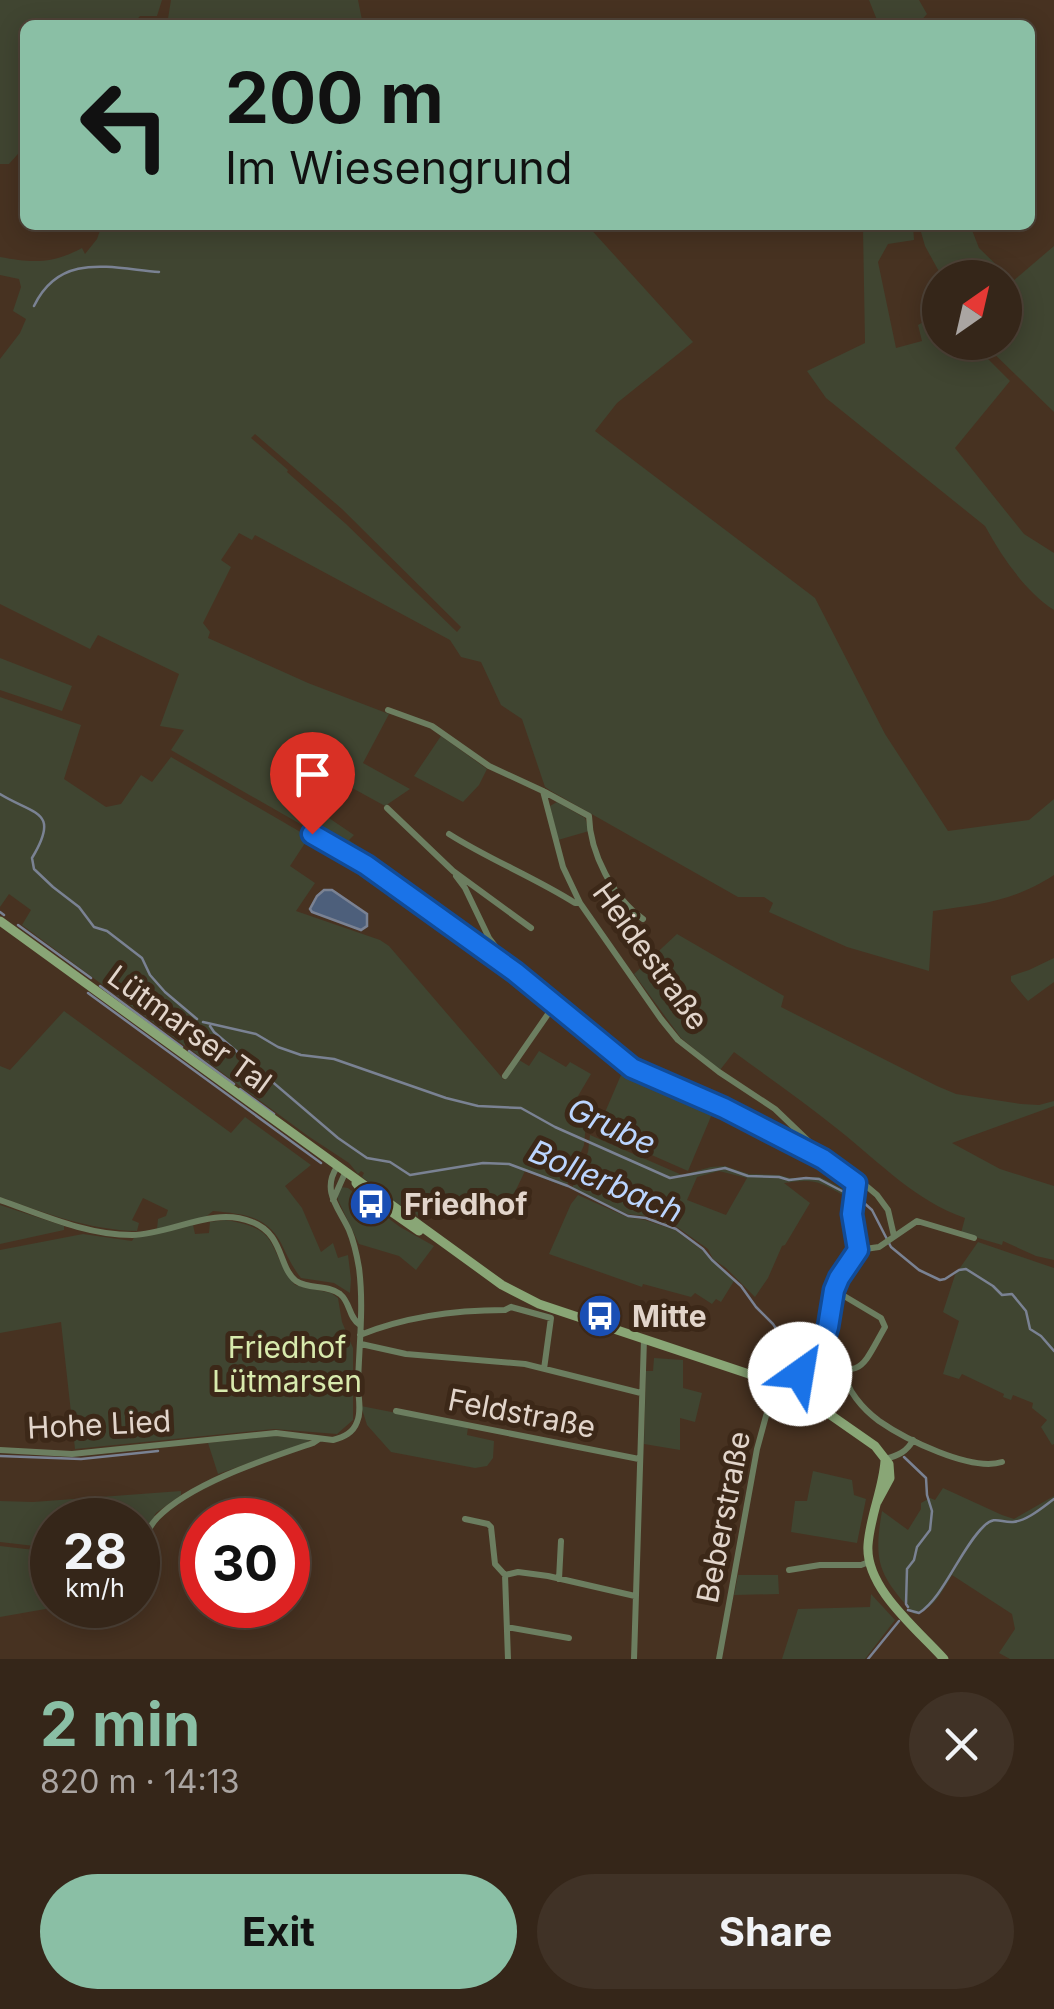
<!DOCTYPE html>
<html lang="en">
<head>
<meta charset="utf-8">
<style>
  :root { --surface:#352619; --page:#403226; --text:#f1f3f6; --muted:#aaa5a2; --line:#4f4338; --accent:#8abfa5 }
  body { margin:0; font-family:Inter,sans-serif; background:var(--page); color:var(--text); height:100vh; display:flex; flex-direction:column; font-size:38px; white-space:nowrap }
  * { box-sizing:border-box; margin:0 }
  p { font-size:32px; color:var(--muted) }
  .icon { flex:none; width:55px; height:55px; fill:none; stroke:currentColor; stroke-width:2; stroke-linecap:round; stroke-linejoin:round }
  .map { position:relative; height:1659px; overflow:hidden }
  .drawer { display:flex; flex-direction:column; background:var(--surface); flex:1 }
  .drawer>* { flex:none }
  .banner { position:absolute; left:20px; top:20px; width:1015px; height:210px; border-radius:15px; box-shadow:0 5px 25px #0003,0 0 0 2px var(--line); background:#8abfa5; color:#111; overflow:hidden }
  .needle { width:65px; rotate:34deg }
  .buttons { position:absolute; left:922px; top:260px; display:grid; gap:20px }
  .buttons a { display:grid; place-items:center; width:100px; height:100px; border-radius:50%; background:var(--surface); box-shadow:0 5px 25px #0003,0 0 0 2px var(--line); font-size:50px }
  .speed { position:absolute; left:30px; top:1498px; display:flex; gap:20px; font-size:50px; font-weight:700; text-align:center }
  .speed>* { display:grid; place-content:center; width:130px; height:130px; border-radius:50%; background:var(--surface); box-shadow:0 5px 25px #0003,0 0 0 2px var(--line); line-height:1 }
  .speed small { font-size:25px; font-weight:400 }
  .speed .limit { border:15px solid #d22; background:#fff; color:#111 }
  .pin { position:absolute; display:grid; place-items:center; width:85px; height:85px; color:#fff; margin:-102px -42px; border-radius:50% 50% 50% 0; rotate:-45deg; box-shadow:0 0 10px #0007 }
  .pin .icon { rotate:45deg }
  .me { position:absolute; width:110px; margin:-55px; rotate:32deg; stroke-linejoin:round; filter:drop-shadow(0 0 8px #0008) }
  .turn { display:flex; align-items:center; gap:35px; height:210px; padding:0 40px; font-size:45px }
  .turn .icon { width:130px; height:130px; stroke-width:2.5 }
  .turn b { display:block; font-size:70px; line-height:85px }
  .round { display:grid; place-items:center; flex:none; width:105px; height:105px; border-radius:52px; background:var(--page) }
  .summary { display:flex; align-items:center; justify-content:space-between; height:170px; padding:0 40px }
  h1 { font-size:60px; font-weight:700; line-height:75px; color:var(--accent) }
  .primary-button { display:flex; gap:20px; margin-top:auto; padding:20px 40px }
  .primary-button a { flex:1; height:115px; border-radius:60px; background:var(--accent); color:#111; font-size:40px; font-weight:700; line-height:115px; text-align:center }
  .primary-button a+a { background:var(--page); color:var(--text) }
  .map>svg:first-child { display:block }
  .green { fill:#404531; fill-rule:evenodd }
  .water { fill:#4d5f7b; stroke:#7a8293; stroke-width:2.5 }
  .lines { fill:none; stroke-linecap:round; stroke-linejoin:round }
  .stream { stroke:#7a8293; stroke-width:2.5 }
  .street { stroke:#6c7e60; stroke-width:6 }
  .secondary { stroke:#89a676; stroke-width:9 }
  .route-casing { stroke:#114b97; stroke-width:25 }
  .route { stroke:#1a73e8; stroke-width:18 }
  .labels { text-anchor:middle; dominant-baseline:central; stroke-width:10; stroke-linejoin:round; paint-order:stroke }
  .street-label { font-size:30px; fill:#e2d5cb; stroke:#3c2818 }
  .poi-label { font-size:30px; font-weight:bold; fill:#e2d5cb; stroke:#3c2818; text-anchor:start }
  .park-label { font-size:30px; fill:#d8eaad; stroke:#3c2818 }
  .water-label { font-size:32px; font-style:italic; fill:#bbd5ff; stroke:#3c2818 }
</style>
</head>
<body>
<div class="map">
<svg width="1054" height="1659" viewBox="0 0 1054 1659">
  <rect width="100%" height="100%" fill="#473221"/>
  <path class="green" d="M0 0H162L157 16H140L132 25H25V146L9 164H0Z
    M171 0H358L363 25H167Z
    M869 0H919L927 14 917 25H879Z
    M102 225H587L693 342 617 403 595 431 815 598 885 734 948 831 1029 820 1054 799V875C1012 902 981 904 933 911L929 971 847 947 769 912 773 903 764 897H738L551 791 545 787 522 719 501 705 481 662 461 657 450 640 255 535 252 540 239 533 221 560 231 567 203 623 210 632 208 638 308 683 389 714 363 763 410 789 385 806 345 784 324 808 323 814 354 835 349 840 375 859 372 865 171 750 184 730 160 726 179 674 98 635 90 649 0 604V359L20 333 26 319 13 311 21 287 19 279 0 275V257C33 263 52 264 82 248L85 254 97 239ZM255 434 342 509 461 627 457 632 346 524 287 472 288 470 251 438Z
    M865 225H913L914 240 888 244 878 262 896 348 922 341 918 325 940 313V342L972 343 1010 381 955 448 1024 534 1054 553V610C1024 590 1002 557 985 526L826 398 807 371 865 343 863 228Z
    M919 225H970L979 248 1013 281 1054 246V412L983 343 1005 342V278L942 277 925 246Z
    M0 658 72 686 62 711 0 690Z
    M0 697 81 725 64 779 106 807 121 804 141 775 152 782 171 757 309 837 290 866 315 883 296 911 380 940 389 946 504 1080 519 1060 529 1066 539 1051 566 1067 570 1062 591 1074 578 1096 588 1103 584 1145 566 1187 525 1171 502 1219 438 1190 419 1218 416 1214 414 1216 362 1177 364 1173 361 1171 358 1174 349 1163 308 1136 190 1049 200 1025 196 1024 185 1046 22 925 31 910 9 894 0 907Z
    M441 736 487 769 479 785 463 802 414 776Z
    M557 802 585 818 589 831 558 840 550 806Z
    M677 934 784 996 781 1007 937 1086 956 1094 1021 1104 1039 1105 1054 1101V1106L952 1143 1000 1169 1054 1186V1260L1036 1256 1003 1241 1002 1245 961 1233 965 1218C916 1201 880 1163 840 1131 806 1103 769 1078 734 1052L720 1070 681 1038 634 974Z
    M1054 958V982L1028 1001 1011 981V976L1029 970Z
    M64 1011 231 1133 245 1117 311 1165 285 1186 302 1208 321 1252 333 1243 338 1258 348 1255 351 1279 350 1293 334 1283 301 1278C292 1267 287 1255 281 1243 266 1215 242 1214 213 1211L204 1218 157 1229 158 1219 166 1216 168 1210 143 1198 132 1220 139 1223 137 1231C89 1230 45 1213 0 1197V1066L10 1070Z
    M621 1075 712 1114 688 1171 597 1131Z
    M590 1135 682 1175 711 1167 725 1166 749 1174 779 1175 790 1178 820 1177 849 1192 848 1198C820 1182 816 1178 784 1183L810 1203 785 1245 782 1246 768 1278 755 1297 726 1268 713 1259 708 1249 677 1227 646 1216 627 1214 572 1188 588 1152ZM719 1171 747 1178 726 1215 687 1200 697 1177Z
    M341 1187 348 1188 400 1227 434 1246 416 1270 399 1256 359 1244 338 1200 337 1193Z
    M578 1195 627 1217 645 1220 675 1230 702 1250 734 1281 721 1302 716 1299 712 1304 695 1293 691 1297 643 1284 642 1287 549 1254 571 1204Z
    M0 1205 64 1226V1230L0 1244Z
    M225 1220C283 1229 265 1247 295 1285L331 1293 338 1298 342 1322 353 1348V1420L337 1434 274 1429 75 1449 61 1322 0 1333V1250L83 1234 132 1241 135 1236 193 1225 195 1234 209 1233 210 1222Z
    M978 1242 1054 1268V1444L1052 1445 1041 1427 1047 1420 1032 1408 1033 1403 1013 1395 1011 1400 1003 1397 1004 1394 962 1374 959 1379 943 1374 959 1321 943 1312 955 1275Z
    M654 1358 683 1360V1388L702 1393 695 1422 680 1418V1450L644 1444 646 1371H653Z
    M361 1406 468 1427 467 1435 494 1441 493 1458 487 1466 475 1468 391 1452 367 1425Z
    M273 1436 310 1439 308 1442 218 1474 208 1443Z
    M813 1471 852 1480 854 1495 866 1499 857 1543 791 1532 795 1501H807Z
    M943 1488 1002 1515 1014 1519 1054 1496V1659H1010L999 1653 1015 1629 1012 1614 952 1575C943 1590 932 1612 914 1614 879 1575 873 1563 882 1511L908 1530 921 1509V1503L930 1498 935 1500Z
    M181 1491V1495L156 1513 138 1545V1520H52V1548L0 1542V1501L33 1502Z
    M0 1546 52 1552V1605H68L0 1617Z
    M738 1575H778L779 1594 734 1595Z
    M871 1594 895 1620 865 1659H782L798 1609 870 1607Z"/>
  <path class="water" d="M324 890H332L367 914V926L361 930 312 912 310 909 317 896Z"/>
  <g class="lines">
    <path class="stream" d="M34 306C60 252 110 268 159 272
      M0 794C34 815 61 810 32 858L34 869 53 887 79 907 94 927 107 931 142 958 150 975 165 992 197 1019
      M0 912 4 915
      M18 925 91 978
      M100 986 182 1047
      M88 993 321 1163
      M203 1022 256 1034 278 1047 301 1055 334 1059 446 1098 478 1106 521 1108 555 1127 670 1178 725 1168 748 1176 779 1177 789 1180 806 1178 819 1179 863 1202 872 1210 891 1247 919 1270 940 1280 945 1279 959 1270 966 1269 993 1286 1002 1295 1012 1294 1026 1311 1030 1329 1041 1336 1054 1351
      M210 1026 214 1032 338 1138 367 1158 390 1162 410 1175 483 1163 509 1164 568 1186 628 1216 646 1218 676 1229 703 1249 712 1260 741 1286 756 1307 773 1324 791 1351 804 1362
      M189 1051 234 1084
      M240 1089 274 1114
      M0 1456 81 1459 158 1451
      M904 1457 926 1478 927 1495 932 1511 930 1530 917 1547 914 1560 907 1569 906 1604 908 1607
      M908 1610 919 1613C944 1597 960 1549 984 1526 995 1515 1001 1523 1013 1522 1027 1521 1043 1507 1054 1499
      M868 1659 899 1621"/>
    <path class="street" d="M388 710 432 726 489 766 543 791 589 816C590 853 613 898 643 919
      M543 791 563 867 580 903 661 1019 678 1040 719 1072 775 1109 822 1154 823 1159 856 1183 864 1184 877 1195 888 1210 894 1236
      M387 808 453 871 531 928
      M312 834 366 865 515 972 632 1068 724 1109 823 1159
      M449 834C490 860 534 877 575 903H580
      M456 876 465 888 489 938 508 963
      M505 1076 555 1004
      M0 1200C43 1215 86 1235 132 1235 172 1234 213 1206 252 1222 284 1234 278 1267 296 1281 309 1290 327 1284 340 1294 351 1303 348 1317 360 1325
      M333 1200 345 1173
      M858 1250 879 1247 917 1221 974 1238
      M511 1307 551 1318 544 1369
      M360 1335C407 1316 455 1310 505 1310L511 1307
      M361 1344 406 1354 525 1364 641 1393
      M814 1357C862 1382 862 1367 885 1327L881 1318 834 1290
      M844 1371C846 1390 863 1409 879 1421 905 1439 971 1472 1002 1462
      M791 1392 800 1374 823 1344 828 1327 834 1290 858 1250 852 1213 856 1183
      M396 1411 639 1459
      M0 1450 72 1454 276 1433 333 1440C344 1437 353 1433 357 1422 362 1411 358 1397 358 1384 359 1346 364 1306 359 1268 357 1256 354 1242 349 1230 339 1208 321 1191 337 1167
      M885 1459C897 1456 907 1452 913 1440
      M465 1519 488 1524 491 1527 495 1564 505 1575 508 1659
      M138 1552C143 1540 148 1528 157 1518 191 1483 266 1459 313 1443L319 1439
      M789 1570 820 1565H861L869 1562
      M505 1575 518 1572 548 1576 635 1596
      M559 1579 561 1541
      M507 1627 569 1638
      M634 1659 644 1339
      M719 1659 757 1449 766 1416 778 1387"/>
    <path class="secondary" d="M0 921 502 1285 539 1304 761 1378 822 1409 875 1446 889 1464 890 1478 877 1502
      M356 1183 363 1192 419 1231
      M885 1461C883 1489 870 1516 868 1545 865 1588 917 1629 944 1659"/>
  </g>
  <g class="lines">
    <g class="route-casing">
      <path id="route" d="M312 834 366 865 515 972 632 1068 724 1108 823 1159 856 1183 852 1214 858 1250 839 1278 834 1290 828 1327 823 1344 800 1374"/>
    </g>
    <use href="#route" class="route"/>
  </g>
  <defs>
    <g id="bus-disc" transform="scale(2.25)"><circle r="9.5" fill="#1a4fb4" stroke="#3c2818"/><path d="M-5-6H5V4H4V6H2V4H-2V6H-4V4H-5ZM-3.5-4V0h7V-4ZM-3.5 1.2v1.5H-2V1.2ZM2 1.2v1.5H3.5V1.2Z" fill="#fff"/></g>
  </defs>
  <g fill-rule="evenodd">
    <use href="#bus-disc" x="371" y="1204"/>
    <use href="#bus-disc" x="600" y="1316"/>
  </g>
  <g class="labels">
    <g class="street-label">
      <text transform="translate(651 956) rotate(54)">Heidestraße</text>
      <text transform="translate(190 1029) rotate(36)">Lütmarser Tal</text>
      <text transform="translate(522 1413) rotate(11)">Feldstraße</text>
      <text transform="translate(99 1424) rotate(-3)">Hohe Lied</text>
      <text transform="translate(723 1517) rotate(-79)">Beberstraße</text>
    </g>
    <g class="poi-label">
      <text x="404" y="1204">Friedhof</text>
      <text x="632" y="1316">Mitte</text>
    </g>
    <g class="park-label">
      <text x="287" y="1347">Friedhof<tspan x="287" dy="34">Lütmarsen</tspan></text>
    </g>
    <g class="water-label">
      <text transform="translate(612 1126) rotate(25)">Grube</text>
      <text transform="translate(606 1181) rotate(23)">Bollerbach</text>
    </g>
  </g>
</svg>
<div class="buttons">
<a><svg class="needle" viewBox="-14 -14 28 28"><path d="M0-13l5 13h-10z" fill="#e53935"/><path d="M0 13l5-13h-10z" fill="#aaa5a2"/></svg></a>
</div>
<div class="speed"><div>28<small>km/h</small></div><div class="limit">30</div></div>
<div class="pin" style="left:312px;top:834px;background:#d93025"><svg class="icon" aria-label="arrive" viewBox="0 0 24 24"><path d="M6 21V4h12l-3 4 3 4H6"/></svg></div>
<svg class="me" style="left:800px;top:1374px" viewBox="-20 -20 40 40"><circle r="19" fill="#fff"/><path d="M0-13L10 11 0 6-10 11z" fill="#1a73e8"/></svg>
<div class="banner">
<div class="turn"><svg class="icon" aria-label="left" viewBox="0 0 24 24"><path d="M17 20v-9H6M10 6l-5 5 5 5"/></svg><div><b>200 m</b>Im Wiesengrund</div></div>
</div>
</div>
<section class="drawer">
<div class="summary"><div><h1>2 min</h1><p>820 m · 14:13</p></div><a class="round"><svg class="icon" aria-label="close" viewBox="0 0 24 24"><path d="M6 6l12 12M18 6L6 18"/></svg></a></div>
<div class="primary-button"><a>Exit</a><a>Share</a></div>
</section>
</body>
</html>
